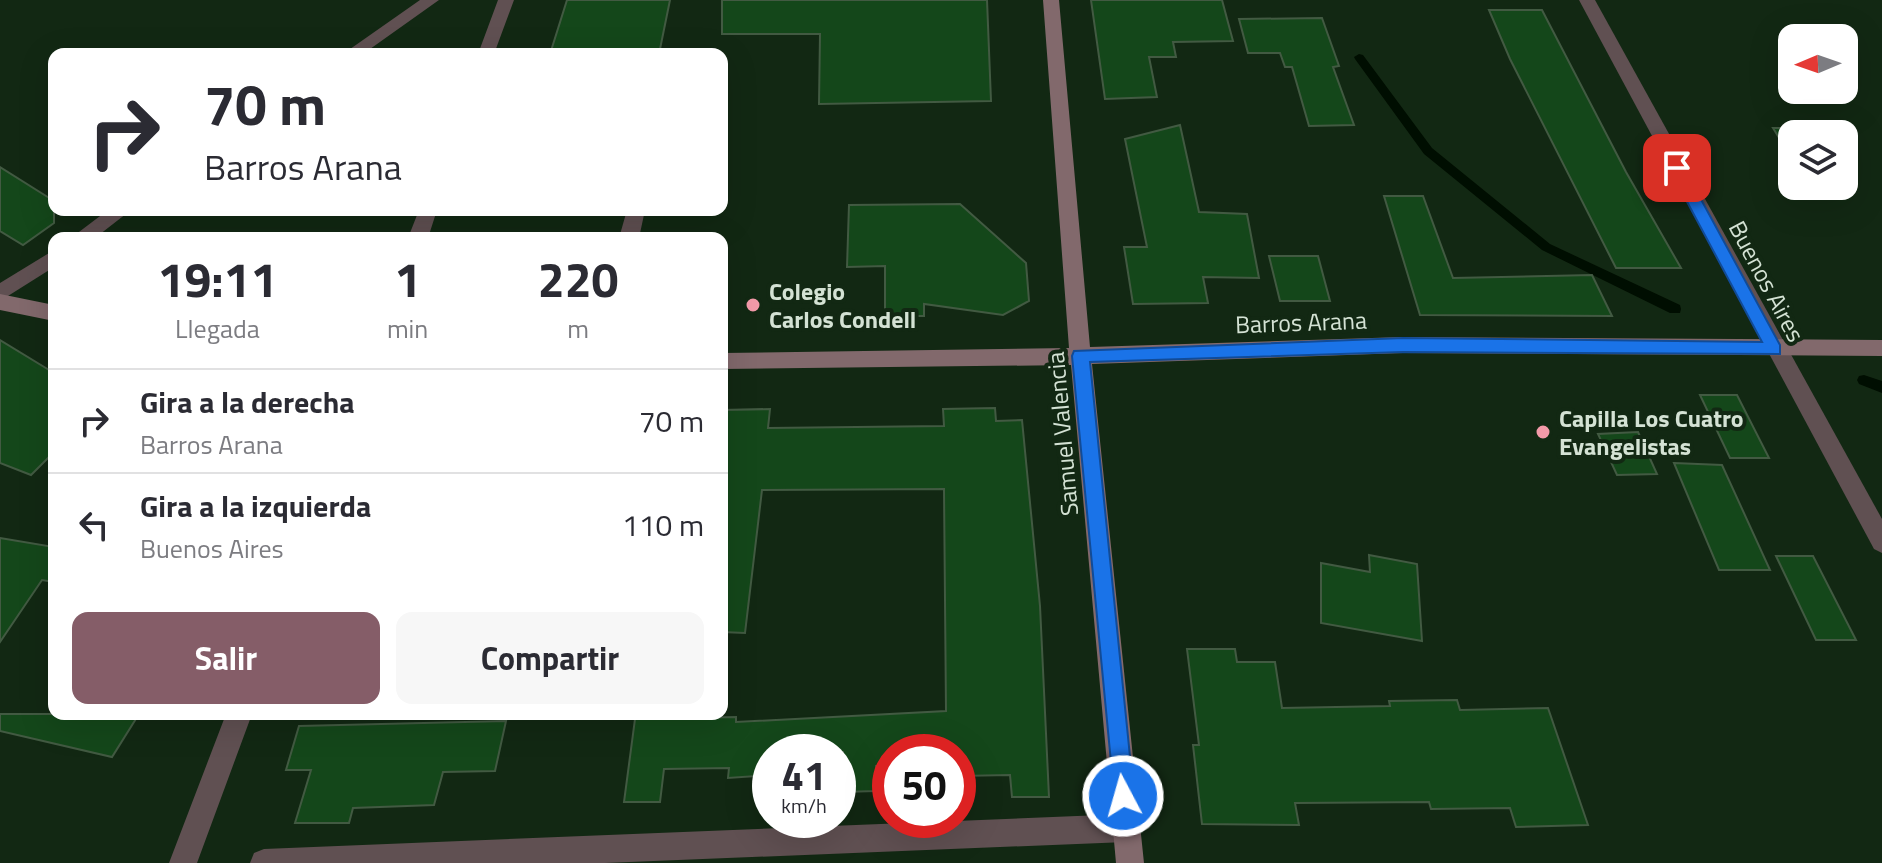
<!DOCTYPE html>
<html lang="es">
<head>
<meta charset="utf-8">
<style>
  :root { --surface:#fff; --page:#f7f7f7; --text:#2b2b33; --muted:#7c7c81; --line:#e1e1e2; --accent:#855d68 }
  body { margin:0; font-family:"Titillium Web",sans-serif; background:var(--page); color:var(--text); height:100vh; display:flex; flex-direction:column; font-size:30px; white-space:nowrap }
  * { box-sizing:border-box; margin:0 }
  p { font-size:26px; color:var(--muted) }
  .icon { flex:none; width:44px; height:44px; fill:none; stroke:currentColor; stroke-width:2; stroke-linecap:round; stroke-linejoin:round }
  .map { position:relative; flex:1; overflow:hidden }
  .drawer { position:absolute; left:48px; top:232px; width:680px; height:488px; display:flex; flex-direction:column; background:var(--surface); border-radius:16px; box-shadow:0 8px 32px #0002 }
  .drawer>* { flex:none }
  .top-card { position:absolute; left:48px; top:48px; width:680px; height:168px; border-radius:16px; box-shadow:0 8px 32px #0002; background:#fff; color:var(--text); overflow:hidden }
  .needle { width:52px; rotate:268deg }
  .fabs { position:absolute; left:1778px; top:24px; display:grid; gap:16px }
  .fabs a { display:grid; place-items:center; width:80px; height:80px; border-radius:16px; background:var(--surface); box-shadow:0 8px 32px #0002; font-size:40px }
  .speed { position:absolute; left:752px; top:734px; display:flex; gap:16px; font-size:40px; font-weight:700; text-align:center }
  .speed>* { display:grid; place-content:center; width:104px; height:104px; border-radius:50%; background:var(--surface); box-shadow:0 8px 32px #0002; line-height:1 }
  .speed small { font-size:20px; font-weight:400 }
  .speed .limit { border:12px solid #d22; background:#fff; color:#111 }
  .pin { position:absolute; display:grid; place-items:center; width:68px; height:68px; color:#fff; margin:-34px; border-radius:16px; box-shadow:0 4px 12px #0006 }
  .me { position:absolute; width:88px; margin:-44px; rotate:354deg; stroke-linejoin:round; filter:drop-shadow(0 0 6px #0008) }
  .turn { display:flex; align-items:center; gap:28px; height:168px; padding:0 24px; font-size:36px }
  .turn .icon { width:104px; height:104px; stroke-width:2.5 }
  .turn b { display:block; font-size:56px; line-height:68px }
  .eta { display:flex; justify-content:space-evenly; align-items:center; height:136px; text-align:center }
  .eta b { font-size:48px; font-weight:700; line-height:56px }
  .action { display:flex; gap:16px; margin-top:auto; padding:16px 24px }
  .action a { flex:1; height:92px; border-radius:16px; background:var(--accent); color:#fff; font-size:32px; font-weight:700; line-height:92px; text-align:center }
  .action a+a { background:var(--page); color:var(--text) }
  ul { padding:0; list-style:none }
  li { display:flex; align-items:center; gap:24px; height:104px; padding:0 24px; border-top:2px solid var(--line) }
  li div { flex:1 }
  li b { display:block; font-size:30px }
  li em { font-style:normal }
  .map>svg:first-child { display:block }
  .lines { fill:none; stroke-linecap:round; stroke-linejoin:round }
  .stream { fill:#000e01; fill-rule:evenodd }
  .building { fill:#14471a; stroke:#425a42; stroke-width:2 }
  .minor { fill:#605052; fill-rule:evenodd }
  .tertiary { fill:#605052; fill-rule:evenodd }
  .secondary { fill:#82696c; fill-rule:evenodd }
  .route { fill:#1a73e8; stroke:#114b97; stroke-width:2 }
  .poi-dot { fill:#f39aa9; stroke:#122813; stroke-width:3 }
  .labels { text-anchor:middle; dominant-baseline:central; stroke-width:8; stroke-linejoin:round; paint-order:stroke }
  .street-label { font-size:24px; fill:#d4e2d4; stroke:#122813 }
  .poi-label { font-size:24px; font-weight:bold; fill:#d4e2d4; stroke:#122813; text-anchor:start }
</style>
</head>
<body>
<div class="map">
<svg width="1882" height="863" viewBox="0 0 1882 863">
  <rect width="100%" height="100%" fill="#122813"/>
  <g class="lines">
    <path class="stream" d="M1359 54 1363 55 1432 148 1550 244 1680 305 1681 309 1680 313H1670L1542 250 1424 154 1355 59 1354 57Z
      M1864 375 1882 381V393L1859 384 1857 380 1859 376Z"/>
  </g>
  <path class="building" d="M567 0H670L659 54H550Z
    M722 0H987L991 101 819 104 820 34H722Z
    M1091 0H1222L1233 41 1173 42 1176 57H1149L1157 97 1105 99Z
    M1489 10H1542L1626 172 1681 268H1616L1510 59Z
    M1322 18 1339 66 1333 67 1354 125 1309 126 1292 67H1285L1280 53H1248L1239 19Z
    M1180 125 1199 212 1247 214 1259 278 1203 277 1208 303 1133 304 1124 247H1147L1125 139Z
    M1773 128H1823L1827 134H1792V159Z
    M0 167 54 201V223L23 245 0 231Z
    M1384 196H1423L1453 278 1592 275 1612 316 1420 315Z
    M960 204 1026 263 1029 301 1003 315 924 304V316H885V266L847 267 849 205Z
    M1269 256H1318L1330 301H1280Z
    M0 340 54 373V452L31 475 0 463Z
    M1700 395H1737L1769 458H1730Z
    M995 408 996 421 1022 420 1040 606 1049 797H1012L1010 775 958 776V752H890V765L876 766V791L842 792 843 752H770V775L728 778 729 768 664 769 660 802H624L635 719 736 717V722L946 711 944 489 762 490 745 633 722 632V410L770 409 768 428 944 426 943 409Z
    M1638 432 1657 474 1617 475 1598 434Z
    M1674 463 1722 465 1770 570H1719Z
    M0 538 54 547V582L42 580 0 642Z
    M1369 555 1417 564 1422 641 1321 623V563L1370 572Z
    M1776 556H1813L1856 640H1816Z
    M1187 649H1235L1237 662H1275L1282 708 1390 706 1389 701 1457 700 1460 710 1548 708 1588 825 1516 827 1510 808 1431 809 1429 802 1295 803 1299 825 1202 824 1193 745H1199Z
    M0 714H139L112 757 0 731Z
    M506 721 495 771 443 772 434 805 353 808 349 823H295L311 770H286L299 726Z"/>
  <g class="lines">
    <path class="minor" d="M420 0H439L363 54H343Z
      M498 0H514L494 54H478Z
      M108 210H131L95 238H71Z
      M419 210H437L428 238H408Z
      M627 210H645L639 238H619Z
      M54 250V267L0 301V283Z
      M226 714H252L197 863H169Z
      M1126 814 1136 818 1140 828 1136 838 1126 842 605 863H250L254 853 264 849Z"/>
    <path class="tertiary" d="M1579 0H1595L1882 519V553L1874 549Z"/>
    <path class="secondary" d="M1043 0H1059L1090 347 1403 337 1882 340V356L1403 353 1092 364 1144 863H1116L1071 365 722 369V353L1069 348Z
      M0 294 54 305V321L0 310Z"/>
  </g>
  <path class="route" d="M1677 163 1684 168 1780 345V354L1403 352 1090 362 1134 796 1131 804 1123 807 1115 804 1072 356 1074 351 1403 338 1762 342 1669 168Z"/>
  <g class="poi-dot">
    <circle cx="753" cy="305" r="8"/>
    <circle cx="1543" cy="432" r="8"/>
  </g>
  <g class="labels">
    <g class="street-label">
      <text transform="translate(1767 281) rotate(62)">Buenos Aires</text>
      <text transform="translate(1301 322) rotate(-2)">Barros Arana</text>
      <text transform="translate(1062 434) rotate(-95)">Samuel Valencia</text>
    </g>
    <g class="poi-label">
      <text x="769" y="291">Colegio<tspan x="769" dy="28">Carlos Condell</tspan></text>
      <text x="1559" y="418">Capilla Los Cuatro<tspan x="1559" dy="28">Evangelistas</tspan></text>
    </g>
  </g>
</svg>
<div class="fabs">
<a><svg class="needle" viewBox="-14 -14 28 28"><path d="M0-13l5 13h-10z" fill="#e53935"/><path d="M0 13l5-13h-10z" fill="#7c7c81"/></svg></a>
<a><svg class="icon" aria-label="layers" viewBox="0 0 24 24"><path d="M12 4l9 5-9 5-9-5zM3 14l9 5 9-5"/></svg></a>
</div>
<div class="speed"><div>41<small>km/h</small></div><div class="limit">50</div></div>
<div class="pin" style="left:1677px;top:168px;background:#d93025"><svg class="icon" aria-label="arrive" viewBox="0 0 24 24"><path d="M6 21V4h12l-3 4 3 4H6"/></svg></div>
<svg class="me" style="left:1123px;top:796px" viewBox="-20 -20 40 40"><circle r="17" fill="#1a73e8" stroke="#fff" stroke-width="3"/><path d="M0-11L8 9 0 5-8 9z" fill="#fff"/></svg>
<div class="top-card">
<div class="turn"><svg class="icon" aria-label="right" viewBox="0 0 24 24"><path d="M7 20v-9h11M14 6l5 5-5 5"/></svg><div><b>70 m</b>Barros Arana</div></div>
</div>
<section class="drawer">
<div class="eta">
<div><b>19:11</b><p>Llegada</p></div>
<div><b>1</b><p>min</p></div>
<div><b>220</b><p>m</p></div>
</div>
<ul>
<li><svg class="icon" aria-label="right" viewBox="0 0 24 24"><path d="M7 20v-9h11M14 6l5 5-5 5"/></svg><div><b>Gira a la derecha</b><p>Barros Arana</p></div><em>70 m</em></li>
<li><svg class="icon" aria-label="left" viewBox="0 0 24 24"><path d="M17 20v-9H6M10 6l-5 5 5 5"/></svg><div><b>Gira a la izquierda</b><p>Buenos Aires</p></div><em>110 m</em></li>
</ul>
<div class="action"><a>Salir</a><a>Compartir</a></div>
</section>
</div>
</body>
</html>
